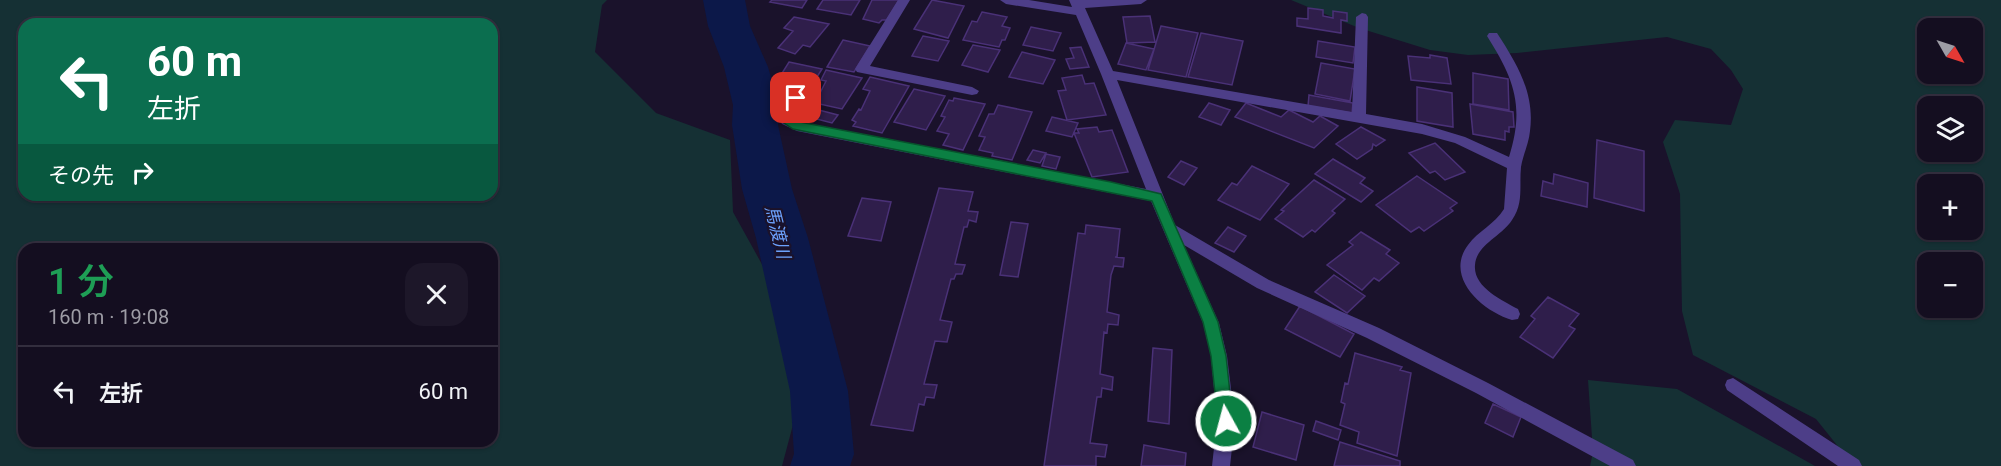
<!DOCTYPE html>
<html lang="ja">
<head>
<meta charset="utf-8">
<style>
  :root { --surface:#140e20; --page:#1d1729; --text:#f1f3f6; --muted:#9d9ca5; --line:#332e3e }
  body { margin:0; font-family:Roboto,"Noto Sans JP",sans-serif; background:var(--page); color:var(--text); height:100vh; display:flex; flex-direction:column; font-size:22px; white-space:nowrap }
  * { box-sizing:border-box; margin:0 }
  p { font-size:20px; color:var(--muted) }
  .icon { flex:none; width:33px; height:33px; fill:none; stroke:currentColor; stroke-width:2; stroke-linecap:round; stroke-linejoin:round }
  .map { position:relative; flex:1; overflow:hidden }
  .side { position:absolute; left:18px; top:243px; width:480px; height:204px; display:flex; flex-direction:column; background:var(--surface); border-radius:18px; box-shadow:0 2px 4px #0004,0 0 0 2px var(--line) }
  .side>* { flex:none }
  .guide { position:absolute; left:18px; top:18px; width:480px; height:183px; border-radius:18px; box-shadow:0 2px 4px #0004,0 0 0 2px var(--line); background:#0b6e4f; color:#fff; overflow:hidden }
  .needle { width:39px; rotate:129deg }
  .tools { position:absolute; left:1917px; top:18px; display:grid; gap:12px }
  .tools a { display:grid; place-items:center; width:66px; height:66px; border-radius:12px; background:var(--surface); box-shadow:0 2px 4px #0004,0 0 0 2px var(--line); font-size:30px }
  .pin { position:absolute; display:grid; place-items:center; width:51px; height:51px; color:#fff; margin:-26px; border-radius:12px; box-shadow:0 3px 9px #0006 }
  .me { position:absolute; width:66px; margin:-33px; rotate:353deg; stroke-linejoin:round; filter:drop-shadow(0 0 4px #0008) }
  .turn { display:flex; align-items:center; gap:21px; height:126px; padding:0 30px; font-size:27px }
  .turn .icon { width:78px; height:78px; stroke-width:2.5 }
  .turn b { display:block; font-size:42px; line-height:51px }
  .then { display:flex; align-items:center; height:57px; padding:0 30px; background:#0003; gap:12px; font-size:22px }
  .round { display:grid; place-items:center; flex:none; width:63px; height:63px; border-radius:18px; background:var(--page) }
  .overview { display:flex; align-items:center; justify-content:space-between; height:102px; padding:0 30px }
  h1 { font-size:36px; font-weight:600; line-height:45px; color:#1e9e55 }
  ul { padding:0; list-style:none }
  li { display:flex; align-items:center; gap:18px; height:90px; padding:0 30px; border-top:2px solid var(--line) }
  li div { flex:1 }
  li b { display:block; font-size:22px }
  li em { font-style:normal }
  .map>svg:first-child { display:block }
  .green { fill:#153034; fill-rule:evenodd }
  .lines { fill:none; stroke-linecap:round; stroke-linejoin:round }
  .river { fill:#0c1849; fill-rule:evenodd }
  .building { fill:#2f1e4b; stroke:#4a3177; stroke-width:1.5 }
  .minor { fill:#4d3e88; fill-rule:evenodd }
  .route { fill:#0b8043; stroke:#07532c; stroke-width:1.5 }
  .labels { text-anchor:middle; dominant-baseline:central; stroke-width:4.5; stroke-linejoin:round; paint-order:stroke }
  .water-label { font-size:18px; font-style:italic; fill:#6ca1fc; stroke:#1a122b }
</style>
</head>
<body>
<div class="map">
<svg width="2001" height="466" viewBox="0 0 2001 466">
  <rect width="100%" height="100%" fill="#1a122b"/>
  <path class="green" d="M0 0H607L602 5 595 52 656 113 730 140 733 212 769 277 802 391 782 466H0ZM24 24H492V195H24ZM24 249H492V441H24Z
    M1291 0H2001V466H1859L1840 449 1816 419 1693 355 1682 311 1680 194 1663 142 1675 120 1731 125 1743 89 1731 70 1711 49 1667 37 1517 53 1468 55 1430 50 1359 28ZM1928 28H1972V74H1928ZM1928 106H1972V152H1928ZM1928 184H1972V230H1928ZM1928 262H1972V308H1928Z
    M1588 380 1677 389 1815 466H1590L1593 452Z"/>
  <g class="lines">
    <path class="river" d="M703 0H745L750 26 768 67 779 105 778 125 792 189 808 238 848 391 854 454 850 466H790L794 454 790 391 756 238 742 189 732 125 733 105 724 67 708 26Z"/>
  </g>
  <path class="building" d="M772 0H807L802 8 770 2Z
    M823 0H860L851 15 817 9Z
    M872 0H899L887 20H882L879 23 863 19Z
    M932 0 964 6 948 38 914 29Z
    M1308 8 1323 10V16L1333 18V11L1347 13V21L1341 20V33L1297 26V18L1308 19Z
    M982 12 1007 17 1002 26 1010 28 1005 40H1002L999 47 963 40 972 21 977 22Z
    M1150 16 1155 42 1127 43 1123 17Z
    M794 17 829 24 810 47 803 45 795 54 778 48 793 31 784 28Z
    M1161 26 1198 33 1186 77 1148 70Z
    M1031 27 1061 33 1053 51 1023 45Z
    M1201 33 1243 41 1232 85 1188 77Z
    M923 36 949 41 938 61 912 56Z
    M843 40 870 46 854 72 827 67Z
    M1318 41 1355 47 1353 63 1316 57Z
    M1126 43 1154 49 1146 70 1118 64Z
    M973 45 1000 50 988 72 962 65Z
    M1081 47 1089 67 1070 69 1066 59 1074 58 1070 48Z
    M1022 52 1055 60 1043 84 1009 77Z
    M1430 55 1447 58 1451 84 1411 80 1408 56 1430 58Z
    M789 62 822 69 812 85 779 78Z
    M1321 63 1355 69 1350 101 1315 94Z
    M826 70 862 78 842 109 815 103 826 81 821 80Z
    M1473 73 1508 79 1509 110 1473 104Z
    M1082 75 1085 84 1094 83 1106 115 1067 120 1058 91 1066 90 1062 78Z
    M870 77 909 86 882 133 853 126 856 122 852 120 859 109 861 110 870 91 863 89Z
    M1417 87 1452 93 1453 127 1417 121Z
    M914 89 945 96 926 130 894 122Z
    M1309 95 1353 103 1352 113 1308 106Z
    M954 98 985 104 963 150 943 145 949 134 937 131 945 117 941 116 949 100 953 101Z
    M1209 103 1230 110 1221 125 1199 117Z
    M1246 103 1281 117 1289 110 1313 122 1320 116 1338 126 1314 148 1235 117Z
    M1470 104 1513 112 1514 127H1509V132L1505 131V140L1473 134Z
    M998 105 1032 112 1012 160 992 156 993 153 979 150 985 137 979 136 989 114H994Z
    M815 109 838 115 832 123 809 117Z
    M1052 117 1078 123 1072 137 1046 131Z
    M1097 127 1099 132 1112 130 1128 172 1092 177 1074 133H1079L1077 129Z
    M1361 127 1385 140 1376 146 1373 144 1372 149 1357 159 1336 144Z
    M1597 140 1644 151V211L1594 198Z
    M1435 143 1465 172 1445 180 1435 171 1430 173 1409 153Z
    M1033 150 1046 153 1040 163 1027 160Z
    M1046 154 1060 157 1056 169 1042 166Z
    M1333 159 1365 178 1360 183 1373 191 1361 202 1315 174Z
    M1181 161 1197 168 1184 185 1168 177Z
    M1252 166 1289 184 1260 220 1218 200 1232 183 1237 185Z
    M1554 174 1588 183 1587 207 1541 196 1543 181 1553 184Z
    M1417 176 1457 203 1450 208 1453 211 1424 231 1419 227 1411 232 1376 205Z
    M1314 180 1345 199 1332 211 1335 213 1315 232 1312 230 1303 237 1275 219 1284 211 1281 210Z
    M939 188 973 192 968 211 978 212 976 222 969 220 967 227H964L955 264 965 265 962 274H956L954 279H951L940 320 952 322 947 342 935 341 924 384 937 385 934 398 926 397 924 405 919 404 913 431 871 425Z
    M862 198 891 202 881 241 848 236Z
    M1011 222 1028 224 1018 277 1000 275Z
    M1086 225 1120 229 1117 257H1115L1124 258 1123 267 1114 266 1111 275 1107 312 1119 315 1118 325 1108 324 1107 333 1104 332 1100 374 1113 377 1112 390 1102 388 1101 397H1097L1090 443 1107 445 1105 457 1096 456V466H1044L1078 233 1085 234Z
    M1228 227 1246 236 1234 252 1215 243Z
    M1361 232 1390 250 1386 254 1399 263 1379 281 1374 278 1362 290 1327 265 1353 245 1349 242Z
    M1334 275 1365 296 1347 313 1315 292Z
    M1548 297 1579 314 1569 326 1575 329 1553 358 1520 337 1535 319 1531 316Z
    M1300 306 1354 334 1340 357 1285 329Z
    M1153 348 1172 350 1169 424 1148 421Z
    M1355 353 1402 367 1400 370 1411 373 1397 456 1357 443 1359 432 1340 425 1345 404 1341 402 1345 383 1348 384Z
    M1493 404 1521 417 1513 437 1485 423Z
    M1262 412 1304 425 1296 460 1253 447Z
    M1316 421 1341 430 1338 440 1313 431Z
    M1340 442 1400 461V466H1334Z
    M1144 445 1186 453 1185 466H1141Z"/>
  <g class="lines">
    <path class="minor" d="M898 0H910L870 66 972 87 979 91 977 94 972 95 857 72 855 69Z
      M1000 0H1029L1072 7 1069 0H1147L1141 4 1085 8 1113 71 1352 112 1356 17 1362 13 1366 14 1368 17 1366 114 1422 124 1465 137 1509 157C1525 106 1514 79 1487 36L1489 33H1497C1517 64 1535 93 1530 131 1529 143 1523 155 1521 167 1519 186 1524 203 1512 220 1502 236 1476 245 1475 265 1473 287 1502 300 1518 309L1520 314 1518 319 1512 320C1482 311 1444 277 1468 245 1478 231 1495 224 1504 209L1507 168 1455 143 1422 134 1117 80 1175 225 1269 280 1379 328 1488 383 1633 460 1636 466H1610L1476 393 1367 338 1257 288 1184 245 1219 323 1227 356 1235 421 1230 466H1212L1217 421 1211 356 1203 323 1151 201 797 131 782 124 780 121 789 98 796 93 803 98 795 119 800 122 1146 189 1101 74 1076 15 1006 4Z
      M1733 378 1859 460 1862 466H1838L1727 390 1725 385 1727 380Z"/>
  </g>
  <path class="route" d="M796 94 802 98 794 119 800 122 1111 182 1161 194 1218 322 1226 356 1233 421 1231 425 1226 427 1220 425 1218 421 1211 356 1203 322 1152 201 793 129 781 121 790 98Z"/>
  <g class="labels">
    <g class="water-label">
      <text transform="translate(778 232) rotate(76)">馬渡川</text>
    </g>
  </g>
</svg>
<div class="tools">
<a><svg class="needle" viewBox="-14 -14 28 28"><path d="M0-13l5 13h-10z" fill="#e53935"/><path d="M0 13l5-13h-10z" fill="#9d9ca5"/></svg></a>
<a><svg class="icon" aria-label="layers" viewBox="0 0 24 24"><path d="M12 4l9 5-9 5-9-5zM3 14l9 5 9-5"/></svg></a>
<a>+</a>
<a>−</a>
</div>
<div class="pin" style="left:796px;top:98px;background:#d93025"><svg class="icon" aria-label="arrive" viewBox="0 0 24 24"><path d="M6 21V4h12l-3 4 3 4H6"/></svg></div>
<svg class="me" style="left:1226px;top:421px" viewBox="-20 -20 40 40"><circle r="17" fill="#0b8043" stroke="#fff" stroke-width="3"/><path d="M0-11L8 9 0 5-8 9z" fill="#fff"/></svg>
<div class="guide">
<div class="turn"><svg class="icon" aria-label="left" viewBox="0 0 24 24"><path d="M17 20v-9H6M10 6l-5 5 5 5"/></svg><div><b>60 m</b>左折</div></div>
<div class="then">その先<svg class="icon" aria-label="right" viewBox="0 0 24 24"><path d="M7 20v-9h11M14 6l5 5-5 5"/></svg></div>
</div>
<section class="side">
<div class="overview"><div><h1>1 分</h1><p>160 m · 19:08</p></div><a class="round"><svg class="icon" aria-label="close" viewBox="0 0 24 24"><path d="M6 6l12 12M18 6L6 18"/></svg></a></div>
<ul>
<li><svg class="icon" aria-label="left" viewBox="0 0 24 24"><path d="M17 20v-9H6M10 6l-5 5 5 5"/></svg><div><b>左折</b></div><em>60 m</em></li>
</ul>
</section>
</div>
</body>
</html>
